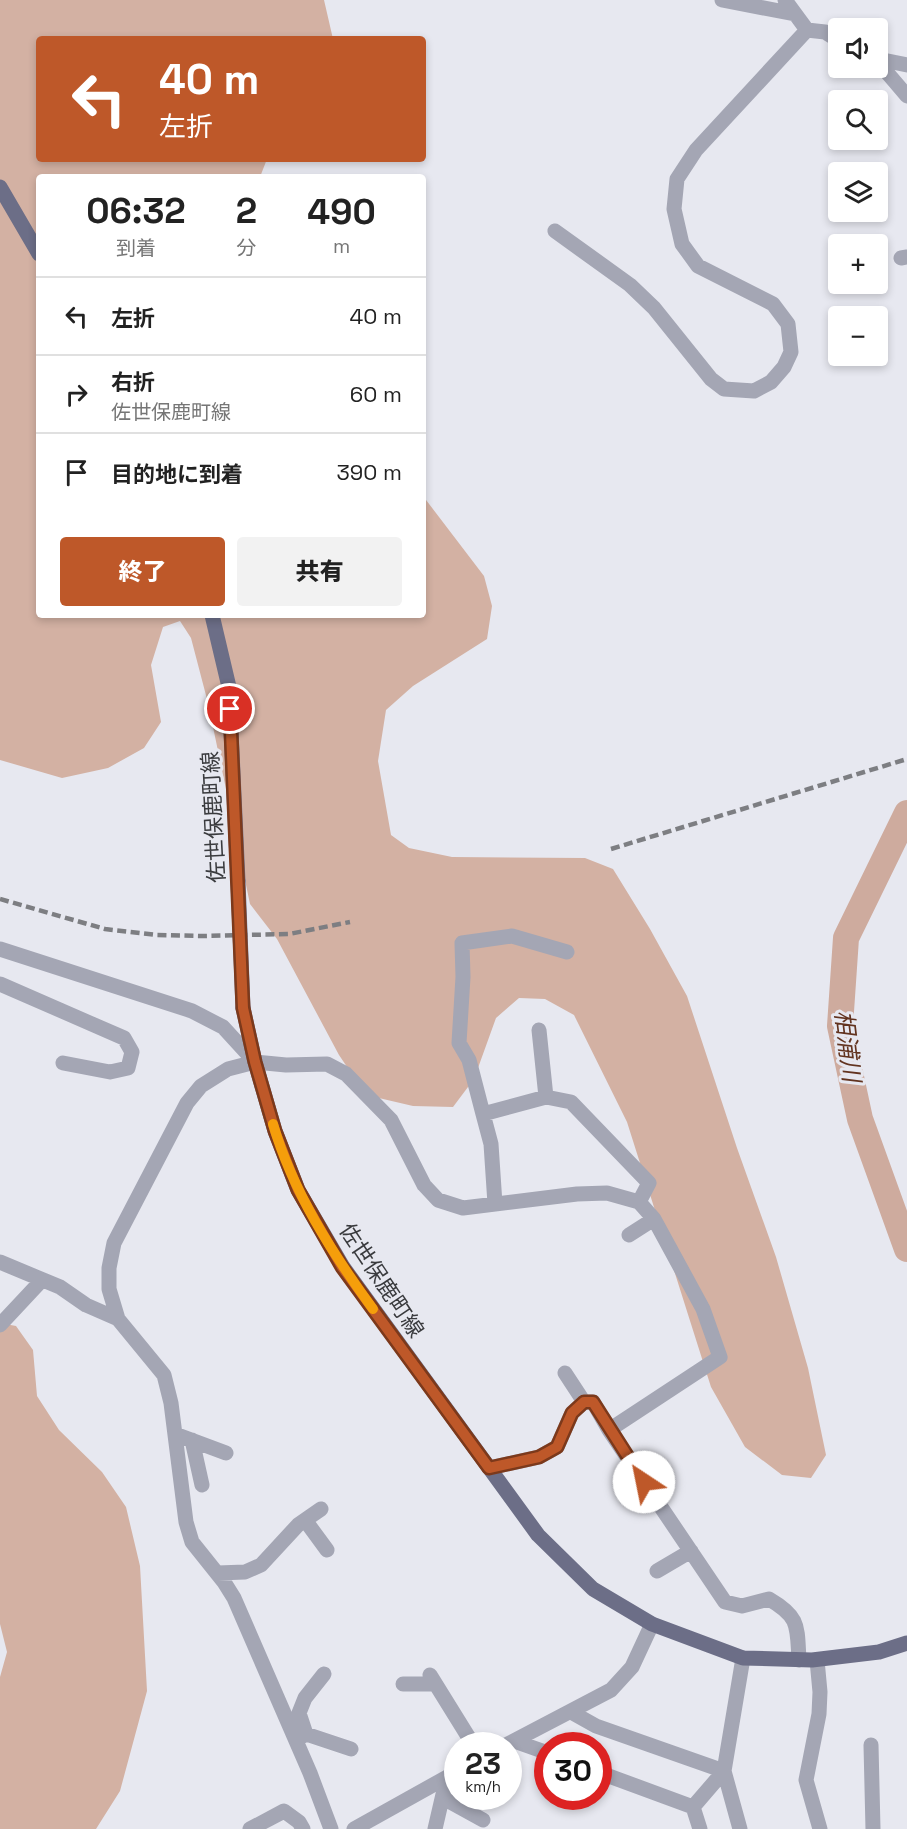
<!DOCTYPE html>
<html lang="ja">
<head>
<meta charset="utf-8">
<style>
  :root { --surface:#fff; --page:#f2f2f2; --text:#222; --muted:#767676; --line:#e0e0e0; --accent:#be5829 }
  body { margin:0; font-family:"Space Grotesk","Noto Sans JP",sans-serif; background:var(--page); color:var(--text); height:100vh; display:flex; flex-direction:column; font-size:22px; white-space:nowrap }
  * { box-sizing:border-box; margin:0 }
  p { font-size:20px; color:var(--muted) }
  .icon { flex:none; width:33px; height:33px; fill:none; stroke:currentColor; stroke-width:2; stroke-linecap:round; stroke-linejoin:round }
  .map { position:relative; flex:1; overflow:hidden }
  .sheet { position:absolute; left:36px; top:174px; width:390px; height:444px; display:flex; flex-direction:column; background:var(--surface); border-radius:6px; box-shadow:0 3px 9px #0003 }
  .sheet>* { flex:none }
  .top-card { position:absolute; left:36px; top:36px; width:390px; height:126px; border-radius:6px; box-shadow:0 3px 9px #0003; background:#be5829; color:#fff; overflow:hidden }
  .controls { position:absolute; left:828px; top:18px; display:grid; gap:12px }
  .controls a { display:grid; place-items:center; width:60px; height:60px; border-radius:6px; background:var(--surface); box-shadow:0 3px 9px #0003; font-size:30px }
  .speed { position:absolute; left:444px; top:1732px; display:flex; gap:12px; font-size:30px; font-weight:700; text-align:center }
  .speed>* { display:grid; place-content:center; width:78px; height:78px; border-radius:50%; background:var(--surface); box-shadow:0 3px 9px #0003; line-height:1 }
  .speed small { font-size:15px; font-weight:400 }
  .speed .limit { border:9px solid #d22; background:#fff; color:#111 }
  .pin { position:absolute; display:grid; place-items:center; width:51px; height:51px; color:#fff; margin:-26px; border:3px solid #fff; border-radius:50%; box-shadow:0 2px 6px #0007 }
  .me { position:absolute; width:66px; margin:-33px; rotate:326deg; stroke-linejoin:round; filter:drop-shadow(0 0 4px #0008) }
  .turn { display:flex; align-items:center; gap:21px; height:126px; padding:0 24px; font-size:27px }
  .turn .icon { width:78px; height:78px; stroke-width:2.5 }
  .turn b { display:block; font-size:42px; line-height:51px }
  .eta { display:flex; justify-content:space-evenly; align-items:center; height:102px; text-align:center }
  .eta b { font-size:36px; font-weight:800; line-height:42px }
  .cta { display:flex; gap:12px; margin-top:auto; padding:12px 24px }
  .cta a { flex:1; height:69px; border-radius:6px; background:var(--accent); color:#fff; font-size:24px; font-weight:800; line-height:69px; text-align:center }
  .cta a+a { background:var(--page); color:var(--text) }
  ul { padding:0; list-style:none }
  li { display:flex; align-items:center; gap:18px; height:78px; padding:0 24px; border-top:2px solid var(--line) }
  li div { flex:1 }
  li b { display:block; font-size:22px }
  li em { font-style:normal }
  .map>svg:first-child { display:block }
  .forest { fill:#d3b1a3 }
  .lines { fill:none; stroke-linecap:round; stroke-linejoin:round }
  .river { stroke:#ceab9e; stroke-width:26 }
  .minor { stroke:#a4a6b4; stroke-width:15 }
  .major { stroke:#6c6e87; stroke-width:15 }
  .rail { stroke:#7d7e82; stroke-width:4.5; stroke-dasharray:9 4.5; stroke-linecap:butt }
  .major-bridge { stroke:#6c6e87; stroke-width:15 }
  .route-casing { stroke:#7c391b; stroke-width:15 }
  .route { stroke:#be5829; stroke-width:10 }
  .slow { stroke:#f59e0b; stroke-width:10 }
  .labels { text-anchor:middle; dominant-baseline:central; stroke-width:6; stroke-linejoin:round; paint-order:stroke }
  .street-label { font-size:22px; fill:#3a3b3e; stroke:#e7e8f0 }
  .water-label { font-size:24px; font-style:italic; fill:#62331f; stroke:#e7e8f0 }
</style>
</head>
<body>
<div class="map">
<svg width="907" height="1829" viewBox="0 0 907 1829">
  <rect width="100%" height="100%" fill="#e7e8f0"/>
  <path class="forest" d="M0 0H324L333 39H39V159H267L260 177H39V615H423V496L484 576 492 606 487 639 413 686 386 710 378 761 391 835 409 848 452 857 585 858 613 869 650 929 687 996 737 1148 776 1257 808 1368 826 1455 811 1478 782 1475 745 1447 711 1387 627 1122 574 1015 545 999 519 998 496 1018 474 1079 453 1107 413 1106 366 1095 339 1055 277 939 250 904 208 703 191 638 180 621 163 627 151 665 161 722 144 748 108 768 62 778 0 760Z
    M0 1323 16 1326 33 1350 37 1396 59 1430 102 1472 126 1507 140 1566 147 1691 120 1791 96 1829H0V1677L7 1652 0 1624Z"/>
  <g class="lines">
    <path class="river" d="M907 813 846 938 840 1026 860 1119 907 1249"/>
    <path class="minor" d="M722 0 795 14
      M785 0 807 30 825 32 838 40
      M878 59 907 65
      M878 62 907 96
      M555 231 630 285 654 308 711 379 724 389 754 391 771 382 784 367 791 352 788 324 773 304 698 266 682 244 674 209 677 179 696 150 807 30
      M901 258 907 257
      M0 949 192 1011 223 1027 255 1062
      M0 984 124 1038 132 1052 128 1068 110 1072 63 1063
      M539 1030 546 1097
      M483 1114 469 1060 459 1043 463 977 462 943 512 936 567 952
      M495 1204 491 1144 483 1114 546 1097 571 1102 649 1183 639 1202
      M629 1235 654 1219
      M0 1262 60 1287 86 1305 118 1319
      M0 1325 42 1280
      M565 1373 584 1402H593L609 1430
      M175 1434 226 1453
      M192 1440 202 1485
      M489 1468 539 1457 557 1447 572 1413 584 1402
      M305 1520 327 1550
      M657 1571 691 1551
      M218 1573 245 1572 261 1565 298 1525 321 1509
      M817 1660 820 1692 819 1714 806 1780 820 1829
      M430 1675 474 1746
      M403 1684H435
      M571 1712 596 1726 724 1771 693 1807 598 1772
      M306 1734 299 1713 305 1698 324 1674
      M298 1739 306 1734 351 1749
      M514 1741 548 1753
      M871 1745 873 1829
      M504 1746 611 1690 632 1667 652 1624
      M443 1798 483 1820
      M693 1807 700 1829
      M250 1829 284 1811 299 1822 303 1829
      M331 1829 310 1773 234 1598 224 1582 192 1542 186 1522 171 1403 164 1375 118 1319 109 1289V1268L114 1243 187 1103 201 1086 228 1069 255 1062 286 1065 327 1064 346 1074 391 1120 424 1185 438 1200 463 1208 577 1194 607 1193 639 1202 654 1219 703 1309 720 1357 609 1430 725 1602 742 1606 769 1599C800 1617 797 1626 799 1660
      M354 1829 458 1771
      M435 1829 447 1777
      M740 1829 724 1771 743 1658"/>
    <path class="major" d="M0 187 39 254
      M212 615 229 687 238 881
      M243 1008 255 1062 275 1131 298 1190 343 1267 538 1535 593 1589 652 1624 743 1658 812 1660 879 1652 907 1643"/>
    <path class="rail" d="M611 849 907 759
      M0 899 105 929 157 935 203 936 289 934 350 922"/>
    <path class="major-bridge" d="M238 881 243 1008"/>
  </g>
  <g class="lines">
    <g class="route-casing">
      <path id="route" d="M230 709 243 1008 255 1062 275 1131 298 1190 342 1267 489 1468 539 1457 557 1447 572 1413 584 1402H593L644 1482"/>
    </g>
    <use href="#route" class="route"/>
    <path class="slow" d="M273 1124C293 1192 332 1253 373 1309"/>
  </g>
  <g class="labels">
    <g class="street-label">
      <text transform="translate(213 817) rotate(-93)">佐世保鹿町線</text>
      <text transform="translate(382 1280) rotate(56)">佐世保鹿町線</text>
    </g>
    <g class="water-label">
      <text transform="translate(848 1046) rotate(83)">相浦川</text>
    </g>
  </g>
</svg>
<div class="controls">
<a><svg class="icon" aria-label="sound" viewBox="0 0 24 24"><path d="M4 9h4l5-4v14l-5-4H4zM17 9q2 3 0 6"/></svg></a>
<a><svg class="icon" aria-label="search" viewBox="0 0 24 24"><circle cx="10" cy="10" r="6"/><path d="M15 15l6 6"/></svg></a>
<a><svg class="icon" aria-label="layers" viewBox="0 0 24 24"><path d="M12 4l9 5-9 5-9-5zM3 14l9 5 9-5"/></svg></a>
<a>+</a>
<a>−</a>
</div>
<div class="speed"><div>23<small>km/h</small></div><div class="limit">30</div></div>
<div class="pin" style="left:230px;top:709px;background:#d93025"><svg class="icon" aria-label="arrive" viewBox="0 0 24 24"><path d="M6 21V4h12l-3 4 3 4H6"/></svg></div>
<svg class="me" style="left:644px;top:1482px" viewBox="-20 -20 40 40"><circle r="19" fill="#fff"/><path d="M0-13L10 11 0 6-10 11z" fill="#be5829"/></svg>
<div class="top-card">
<div class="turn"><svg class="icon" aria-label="left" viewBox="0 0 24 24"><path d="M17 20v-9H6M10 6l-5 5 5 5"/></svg><div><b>40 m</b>左折</div></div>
</div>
<section class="sheet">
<div class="eta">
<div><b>06:32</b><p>到着</p></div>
<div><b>2</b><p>分</p></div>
<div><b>490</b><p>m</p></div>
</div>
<ul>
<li><svg class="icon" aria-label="left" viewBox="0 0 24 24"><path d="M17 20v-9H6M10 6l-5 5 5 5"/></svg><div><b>左折</b></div><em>40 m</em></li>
<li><svg class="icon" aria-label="right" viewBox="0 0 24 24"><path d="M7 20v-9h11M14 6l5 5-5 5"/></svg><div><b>右折</b><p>佐世保鹿町線</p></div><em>60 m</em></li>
<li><svg class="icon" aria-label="arrive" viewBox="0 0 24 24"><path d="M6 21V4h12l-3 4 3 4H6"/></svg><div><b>目的地に到着</b></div><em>390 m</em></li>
</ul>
<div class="cta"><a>終了</a><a>共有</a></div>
</section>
</div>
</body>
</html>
